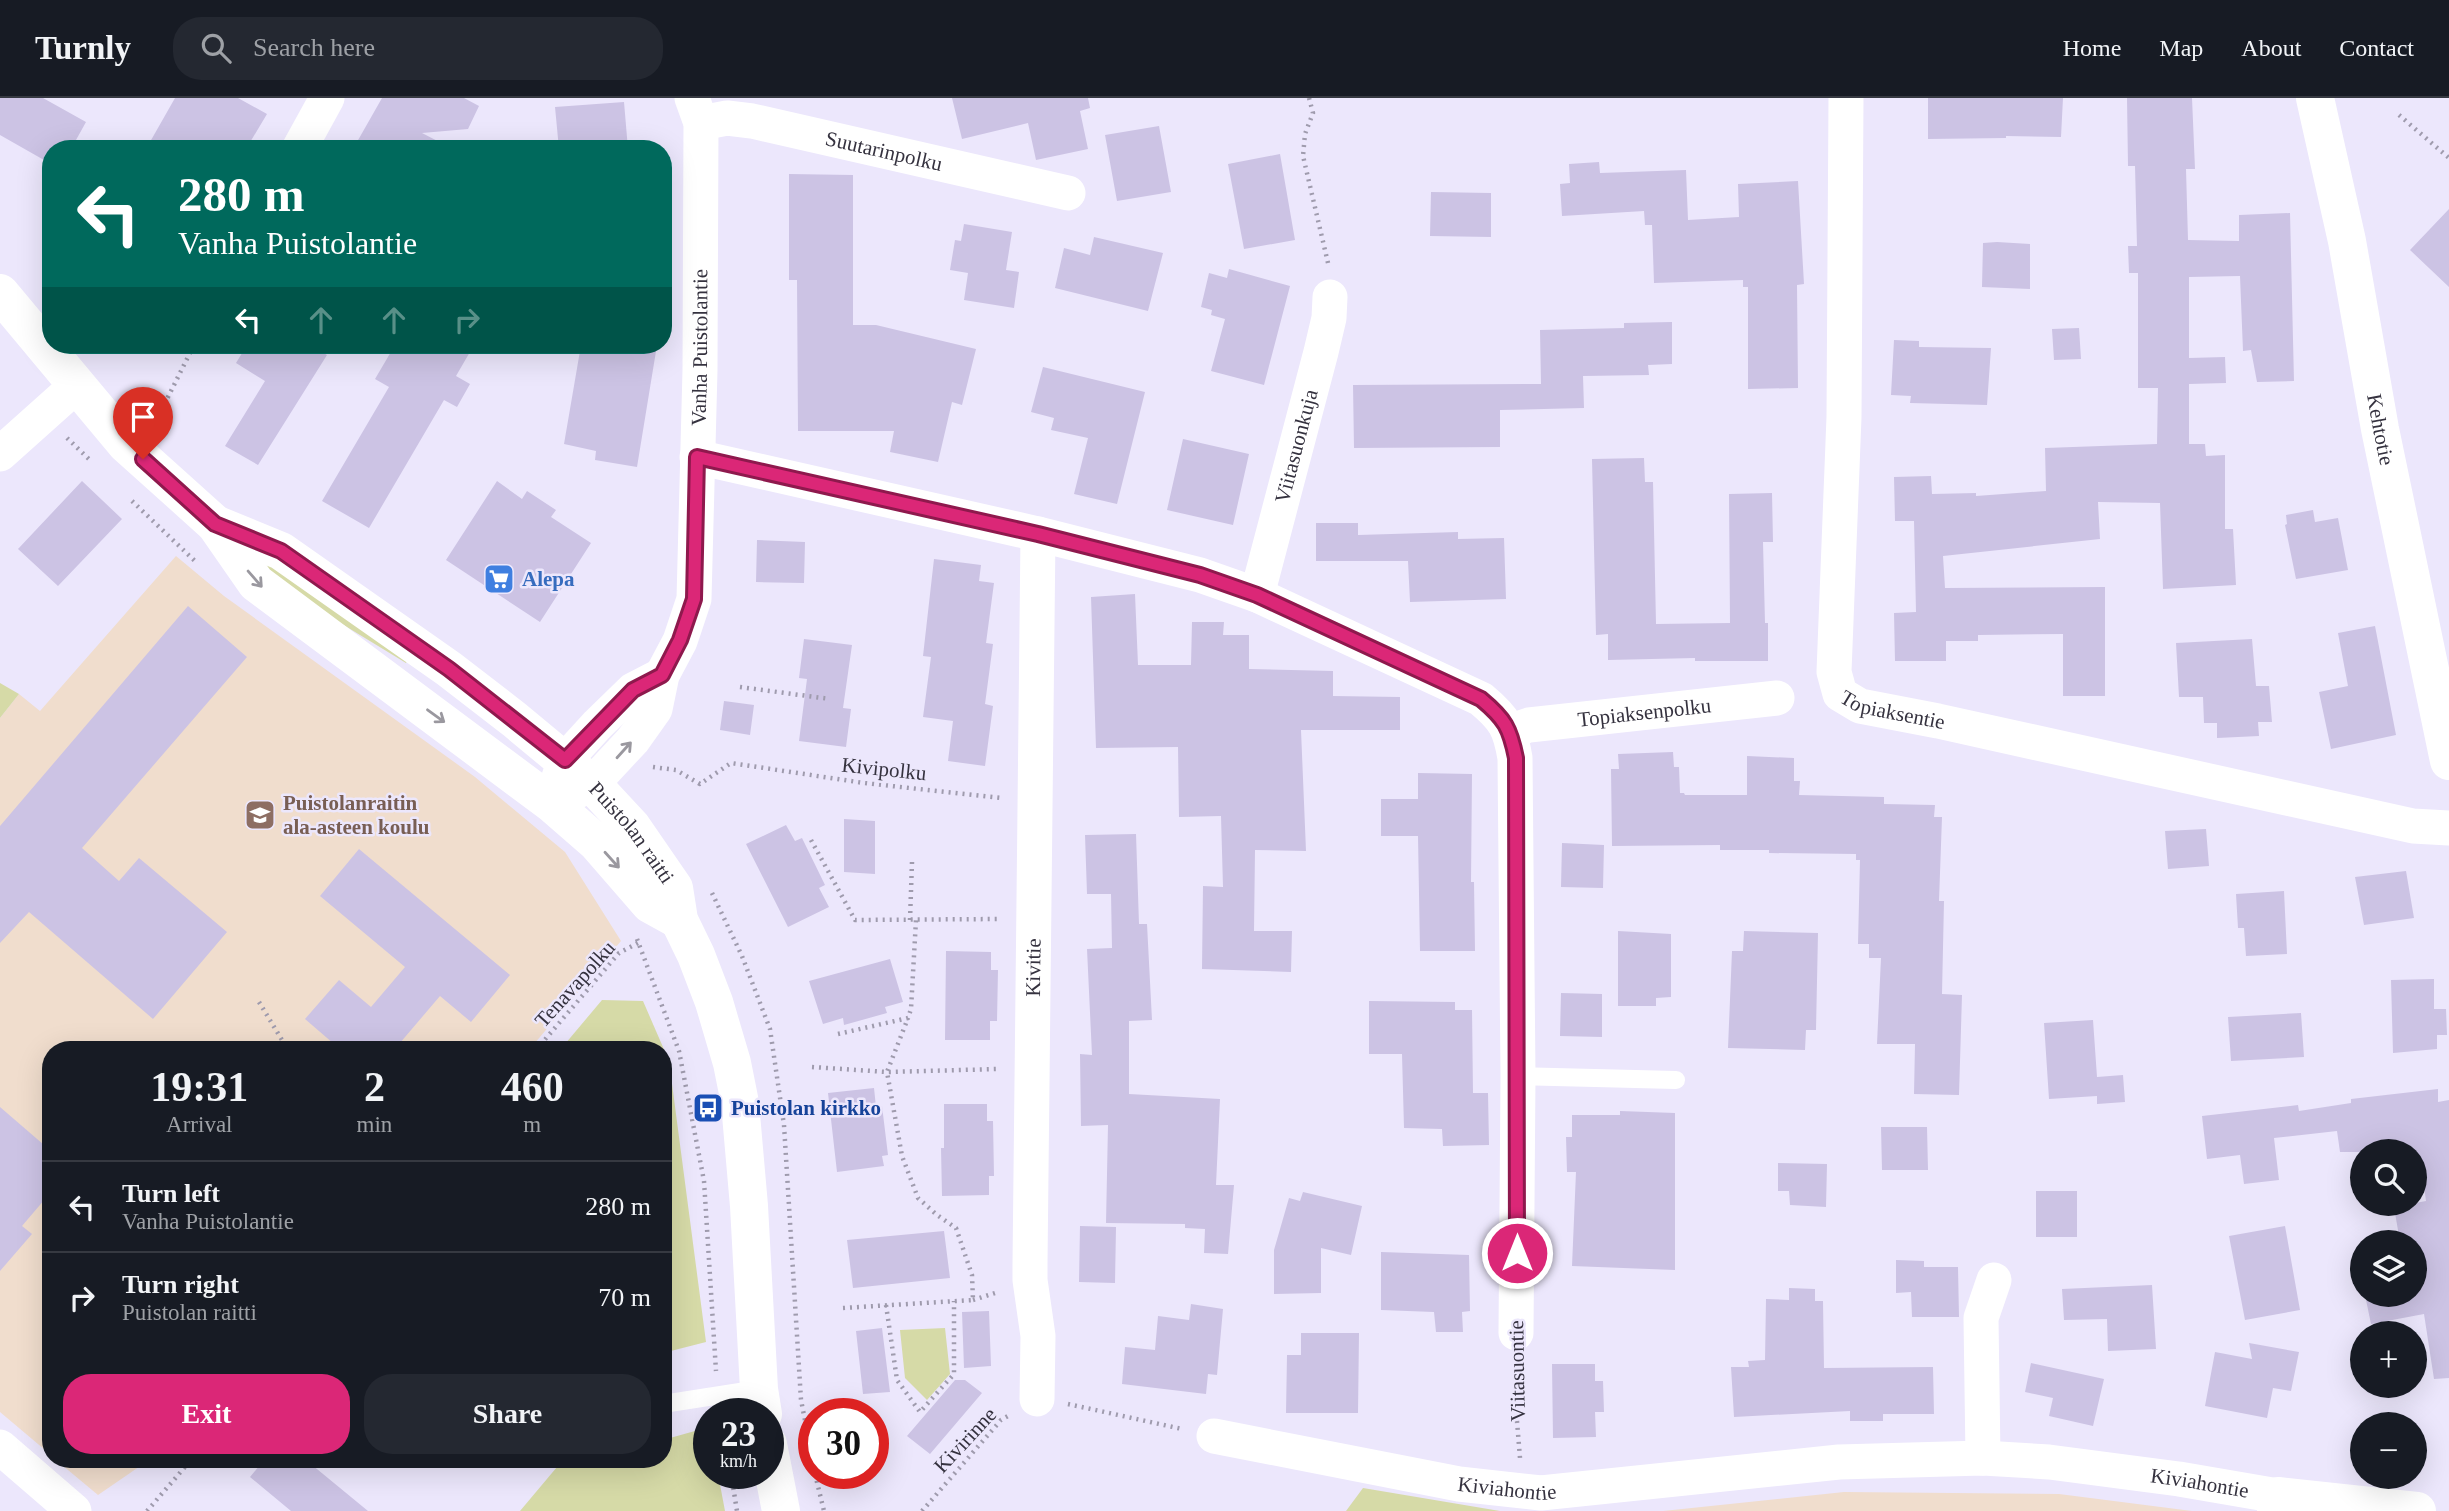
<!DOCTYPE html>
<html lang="en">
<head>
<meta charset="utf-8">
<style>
  :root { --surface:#171b24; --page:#242831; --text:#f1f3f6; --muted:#9ea1a6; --line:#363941; --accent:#db2777 }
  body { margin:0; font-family:"Times New Roman",serif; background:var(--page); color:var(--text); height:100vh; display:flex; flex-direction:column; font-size:26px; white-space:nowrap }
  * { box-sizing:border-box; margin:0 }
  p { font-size:23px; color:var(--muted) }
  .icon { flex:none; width:38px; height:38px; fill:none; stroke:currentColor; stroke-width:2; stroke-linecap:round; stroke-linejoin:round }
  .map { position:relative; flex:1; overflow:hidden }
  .side { position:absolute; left:42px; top:943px; width:630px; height:427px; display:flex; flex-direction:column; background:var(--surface); border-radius:28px; box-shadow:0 7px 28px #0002 }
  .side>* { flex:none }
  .top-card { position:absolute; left:42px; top:42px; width:630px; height:214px; border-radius:28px; box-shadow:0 7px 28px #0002; background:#00695c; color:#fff; overflow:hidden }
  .fabs { position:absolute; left:2350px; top:1041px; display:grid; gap:14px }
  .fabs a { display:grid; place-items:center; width:77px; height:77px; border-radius:50%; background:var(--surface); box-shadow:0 7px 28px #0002; font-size:35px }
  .speed { position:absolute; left:693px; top:1300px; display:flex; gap:14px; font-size:35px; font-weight:700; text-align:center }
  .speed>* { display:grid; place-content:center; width:91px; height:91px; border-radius:50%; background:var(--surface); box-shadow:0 7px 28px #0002; line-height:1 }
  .speed small { font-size:18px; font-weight:400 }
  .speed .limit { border:10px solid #d22; background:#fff; color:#111 }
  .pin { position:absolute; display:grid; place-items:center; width:60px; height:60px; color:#fff; margin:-72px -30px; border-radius:50% 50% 50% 0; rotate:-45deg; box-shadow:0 0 7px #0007 }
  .pin .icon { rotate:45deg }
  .me { position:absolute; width:77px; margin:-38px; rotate:0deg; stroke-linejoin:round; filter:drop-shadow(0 0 5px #0008) }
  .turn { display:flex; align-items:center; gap:24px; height:147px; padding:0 21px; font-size:32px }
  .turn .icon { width:91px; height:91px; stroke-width:2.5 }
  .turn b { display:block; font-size:49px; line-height:60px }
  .lanes { display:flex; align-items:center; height:66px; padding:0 21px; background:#0003; justify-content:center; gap:35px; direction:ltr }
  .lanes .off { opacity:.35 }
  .eta { display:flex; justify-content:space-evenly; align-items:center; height:119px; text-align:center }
  .eta b { font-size:42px; font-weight:800; line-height:49px }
  .cta { display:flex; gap:14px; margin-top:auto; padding:14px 21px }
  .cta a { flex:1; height:80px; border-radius:28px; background:var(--accent); color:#fff; font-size:28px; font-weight:800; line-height:80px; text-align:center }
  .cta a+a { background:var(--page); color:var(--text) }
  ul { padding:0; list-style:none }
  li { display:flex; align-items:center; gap:21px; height:91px; padding:0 21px; border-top:2px solid var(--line) }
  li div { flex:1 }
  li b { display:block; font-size:26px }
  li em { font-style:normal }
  header { display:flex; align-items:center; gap:42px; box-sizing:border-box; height:98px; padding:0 35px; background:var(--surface); border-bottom:2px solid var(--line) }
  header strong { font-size:33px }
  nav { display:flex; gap:38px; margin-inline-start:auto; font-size:24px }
  .search { width:490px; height:63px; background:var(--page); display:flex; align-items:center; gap:18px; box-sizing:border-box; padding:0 24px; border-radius:28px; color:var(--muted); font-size:26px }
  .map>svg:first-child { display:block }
  .education { fill:#f0ddcd }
  .green { fill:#d6daa7 }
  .building { fill:#ccc3e4 }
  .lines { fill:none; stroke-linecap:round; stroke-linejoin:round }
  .path { stroke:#9f9bad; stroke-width:4.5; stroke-dasharray:2 5; stroke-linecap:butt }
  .service { stroke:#fff; stroke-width:18 }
  .minor { stroke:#fff; stroke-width:35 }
  .tertiary { stroke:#fff; stroke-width:38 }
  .secondary { stroke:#fff; stroke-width:38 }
  .oneway { stroke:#9a989f }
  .route-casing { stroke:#8e194d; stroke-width:18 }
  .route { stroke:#db2777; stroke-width:12 }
  .labels { text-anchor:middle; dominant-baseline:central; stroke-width:5; stroke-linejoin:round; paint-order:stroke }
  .street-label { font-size:21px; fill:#35323f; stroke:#ece7fc }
  .shop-label { font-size:21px; font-weight:bold; fill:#366cbe; stroke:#ece7fc; text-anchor:start }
  .education-label { font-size:21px; font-weight:bold; fill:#785e54; stroke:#ece7fc; text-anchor:start }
  .transit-label { font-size:21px; font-weight:bold; fill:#164399; stroke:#ece7fc; text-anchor:start }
</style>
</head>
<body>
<header>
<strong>Turnly</strong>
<div class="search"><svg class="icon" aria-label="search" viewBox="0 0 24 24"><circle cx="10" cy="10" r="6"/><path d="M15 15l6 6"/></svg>Search here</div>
<nav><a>Home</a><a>Map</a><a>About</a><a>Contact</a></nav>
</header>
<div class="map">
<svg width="2449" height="1413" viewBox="0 0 2449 1413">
  <rect width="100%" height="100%" fill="#ece7fc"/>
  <path class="education" d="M176 458 224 498 475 679 565 754 621 843 529 952H51V1357L0 1314V620L19 596 40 613Z
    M56 1362H149L98 1397Z
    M1844 1394 2059 1396 2192 1413H1663Z"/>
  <path class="green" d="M267 465 410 558 406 565 291 495 266 468Z
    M0 585 19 596 0 620Z
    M602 902 643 903 669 963 706 1244 663 1255V952H560Z
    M945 1230 950 1276 927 1302 905 1280 900 1232Z
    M709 1329V1376H718L725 1413H520L557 1369 590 1362H663V1342Z
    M1363 1390 1500 1413H1346Z"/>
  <path class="building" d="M0 0H43L86 24 71 51H51V66L0 37Z
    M175 0H238L267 16 246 51H146Z
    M382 0H464L479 8 468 31 422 35 453 51H353Z
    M952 0H1088L1090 10 1080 13 1088 51 1036 62 1028 25 962 41Z
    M1928 0H2063L2061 39 2006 38V40L1928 41Z
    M2127 0H2192L2195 71H2186L2188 142 2239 143V117L2290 115 2294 283 2257 284 2251 252 2243 253 2240 178 2189 179V260L2225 259 2226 285 2189 286V346H2205L2206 358 2225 357V431H2233L2236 487 2163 491 2160 405 2098 404 2100 441 1943 458 1945 490 2105 489V598H2063V536L1978 537V543H1946V563H1895L1894 515 1916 514 1914 423H1895L1894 379 1931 378 1932 396 1976 395V398L2046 393 2045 350 2157 346 2158 290H2138V175H2129L2128 148H2137L2135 68H2128Z
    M624 4 628 51H559L555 9Z
    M1159 28 1171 94 1117 103 1105 37Z
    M1280 56 1295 142 1244 151 1228 66Z
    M1599 64 1600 75 1686 72 1688 122 1739 119 1738 86 1798 83 1804 186 1797 187 1798 290 1748 291V189H1743V182L1654 185 1652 127H1645L1644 113 1562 118 1560 86 1570 85 1569 66Z
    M789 76 853 77V227H876L976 251 962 307 952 304 938 364 890 354 894 333H798L797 182H789Z
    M1431 94 1491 95V139L1430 138Z
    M2449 111V189L2410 152Z
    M964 126 1012 134 1006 172 1019 174 1014 210 964 202 968 175 950 172 955 142 961 143Z
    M1094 139 1163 155 1148 213 1055 190 1064 150 1090 157Z
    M1997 144 2030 146V191L1982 189 1983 145Z
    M1229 171 1290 188 1264 287 1211 273 1225 221 1211 217 1212 212 1201 209 1209 175 1227 180Z
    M1672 224V266L1648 267 1649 277 1583 278 1584 310 1500 312V349L1354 350 1353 287 1541 286 1540 232 1624 230V225Z
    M2079 230 2081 261 2054 262 2052 231Z
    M1894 242 1919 243V249L1991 250 1987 307 1910 305 1911 298 1891 297Z
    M247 247H310L327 257 258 367 225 348 265 283 236 265Z
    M395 247H474L456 278 470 286 457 309 444 302 369 430 322 403 389 289 375 281Z
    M581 247H657L637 369 595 362 596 353 564 346Z
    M1043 269 1145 294 1117 406 1074 396 1088 340 1051 332 1054 320 1031 314Z
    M1183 341 1249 356 1233 427 1167 412Z
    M1644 360 1645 384H1653L1656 526 1730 525 1729 396 1772 395 1773 444H1763L1765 525H1768V563H1695V560L1608 562V536L1596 537 1592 361Z
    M82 383 122 421 58 488 18 451Z
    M497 383 522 401 527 393 556 412 551 419 591 445 540 524 446 462Z
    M2313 412 2315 424 2338 420 2348 472 2296 481 2285 427 2287 426 2286 417Z
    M1316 425H1358V437L1458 434V441L1504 440 1506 501 1410 504 1408 463H1316Z
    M757 442 805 444 804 485 756 484Z
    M934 461 981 467 979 483 994 485 986 545 993 546 985 606 993 608 985 668 948 663 953 623 923 619 931 559 923 558Z
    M1135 496 1138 567H1191L1192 524H1224L1223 537H1249V571L1333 573V598L1400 599V632H1301L1306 753 1255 752 1254 833H1292L1291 874 1202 871 1203 788 1223 789 1221 718 1179 719 1178 649 1096 650 1091 499Z
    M188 508 247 559 82 750 119 783 139 760 227 834 153 921 29 814 0 845V728Z
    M2375 528 2396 637 2331 651 2319 594 2348 588 2338 535Z
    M804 541 852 547 843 610 851 611 846 649 799 643 807 581 799 580Z
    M2252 541 2256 588H2269L2272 624H2258L2259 638 2217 640V625H2204L2203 599H2179L2176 545Z
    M724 603 754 607 750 637 720 632Z
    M1673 654 1674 669H1679L1680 695H1684L1685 697H1747V658L1794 660V683H1800L1799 697 1884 699V706L1935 707 1934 719H1942L1939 803H1944L1942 896 1962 897 1959 997 1914 996 1915 946H1877L1881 860H1869V846H1858L1860 762H1856V756L1769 755V752H1720V747L1612 748 1611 671H1619L1618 656Z
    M1418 675 1472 676 1471 784H1474L1475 853H1420L1418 738H1381V701H1418Z
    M844 721 875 723V776L844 774Z
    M786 727 795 743 802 740 825 787 819 790 829 809 788 829 746 746Z
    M2206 731 2209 768 2168 771 2165 733Z
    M1136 736 1139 826H1147L1152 922 1129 923V996L1220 1001 1216 1087H1234L1228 1156 1204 1155 1205 1131 1185 1130V1126L1106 1125 1108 1027 1081 1028 1080 956 1092 957 1087 851 1112 850 1111 796H1087L1085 737Z
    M1562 745 1604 747 1603 790 1561 789Z
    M359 751 510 877 471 924 440 898 394 952H341L305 921 339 882 371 909 405 869 320 798Z
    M2406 773 2414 820 2364 827 2355 779Z
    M2284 793 2287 856 2246 858 2244 830H2238L2236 796Z
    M1618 833 1671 836V899L1656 900V908H1618Z
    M1744 833 1818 835 1816 932H1806L1805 952 1728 950 1732 853H1743Z
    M946 853 991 854V872H998L997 923H990V942H945Z
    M890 861 903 904 885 909 887 915 844 927 843 920 823 926 809 883Z
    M2434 881V911H2446L2447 937H2437V951L2393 955 2391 882Z
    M1561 895 1602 896V939L1560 938Z
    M1369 903 1455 904V912H1472L1473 995H1488L1489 1047 1443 1048 1442 1031 1404 1030 1402 956H1369Z
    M2301 915 2304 959 2231 963 2228 919Z
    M2093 922 2097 979 2123 977 2125 1004 2097 1006V998L2049 1001 2044 925Z
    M874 990 876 1009 882 1008 888 1057 882 1058 884 1068 837 1074 828 995Z
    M2438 991V1004L2449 1002V1280L2434 1281 2424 1216 2371 1226 2365 1197H2415V1144H2400L2394 1109 2426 1103 2421 1066H2415V1054H2340L2337 1033 2274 1040 2279 1082 2244 1086 2240 1057 2207 1061 2202 1018 2298 1007 2299 1013 2351 1005V1001Z
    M944 1006H987V1023H993L994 1078H989V1097L942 1098 941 1050H944Z
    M0 1009 51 1053V1094L22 1128 32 1136 0 1173Z
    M1620 1013 1675 1015V1172L1572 1168 1576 1074H1567L1566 1039H1572V1017H1620Z
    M1881 1029H1927L1928 1072H1882Z
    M1778 1065 1827 1066 1826 1109 1790 1107 1789 1093H1778Z
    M2036 1093H2077V1139H2036Z
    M1303 1094 1362 1108 1351 1157 1321 1150V1195L1274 1196V1152L1289 1100 1300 1103Z
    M1080 1128 1116 1129 1115 1185 1079 1184Z
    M2285 1128 2300 1212 2245 1222 2229 1138Z
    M944 1133 950 1180 853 1190 847 1142Z
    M1381 1154 1469 1157 1470 1213 1462 1214 1463 1234H1436L1434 1214 1381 1212Z
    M1896 1162 1924 1163V1169H1958L1959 1219H1912L1911 1194 1896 1195Z
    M2152 1187 2156 1251 2108 1253 2107 1221 2064 1222 2062 1191Z
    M1789 1190 1815 1191V1203H1823L1824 1270 1933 1269 1934 1316H1883V1323H1850V1313L1734 1319 1731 1269H1749L1748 1263 1765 1262 1766 1201 1789 1202Z
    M1191 1206 1223 1211 1217 1277 1208 1276 1206 1296 1122 1286 1125 1249 1155 1252 1158 1218 1189 1222Z
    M989 1213 991 1268 964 1270 962 1214Z
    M882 1230 890 1294 863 1296 856 1233Z
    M1301 1235H1359L1358 1315H1286L1287 1257H1301Z
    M2249 1245 2299 1254 2291 1293 2273 1290 2267 1320 2205 1308 2215 1254 2252 1261Z
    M2031 1265 2104 1281 2093 1328 2049 1318 2053 1300 2025 1294Z
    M1552 1266H1595V1283H1603L1604 1314H1595L1596 1339 1553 1340Z
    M955 1282H965L982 1295 930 1356 907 1338Z
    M264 1362H306L368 1413H291L250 1379Z"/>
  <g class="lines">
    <path class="path" d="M1309 0 1313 15 1305 36 1303 58 1328 165
      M2399 17 2449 60
      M151 322 165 305 194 247
      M67 340 91 363
      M132 403 197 465
      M740 589 830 601
      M653 669 676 672 700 686 731 665 864 685 1002 700
      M811 742 855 822 1000 821
      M712 795 742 858 770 931 784 1027 801 1302 814 1368
      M910 822 912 764
      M637 841 679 953 704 1083 716 1273
      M259 904 288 952
      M838 936 908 920 911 911 916 822
      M536 952 619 855 638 845
      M812 969 887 974 998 971
      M973 1202 995 1195 997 1191
      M886 1207 897 1282 920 1314 954 1276V1203
      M843 1210 973 1202 972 1177 956 1130 937 1117 918 1100 902 1058 887 974 908 920
      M1516 1267V1311L1520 1360
      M1068 1306 1182 1331
      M731 1376 737 1413
      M815 1376 824 1413
      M147 1413 191 1362
      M922 1413 1001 1322 1008 1318"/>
    <path class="service" d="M1518 978 1676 982
      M663 1306 759 1291"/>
    <g class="minor">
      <path id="s1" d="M1846 0 1844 319 1834 574 1840 596 1860 608 1938 623 2413 728 2449 730"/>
      <path id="s2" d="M701 25 727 20 752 23 1068 95"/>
      <path d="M299 51 327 0"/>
      <path d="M0 356 76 288"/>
      <path d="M697 359 1038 436 1200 477 1257 497 1481 601C1505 621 1510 630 1515 660L1518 978 1516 1235"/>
      <path id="s3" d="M1257 497 1321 254 1329 220 1330 199"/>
      <path id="s4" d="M1511 633 1529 627 1777 600"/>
      <path d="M556 688 565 662 597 627 633 592 662 577"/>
      <path id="s5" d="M567 698 592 686 633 642 655 611 662 577 680 543 694 501 700 272 701 25 692 0"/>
      <path id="s6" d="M1037 1301 1038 1238 1030 1182V1166L1038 436"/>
      <path id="s7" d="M1214 1338 1459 1386 1541 1395 1839 1364 1983 1360 2049 1364 2179 1381 2278 1398"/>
      <path d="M0 1349 74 1413"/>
      <path d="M1983 1360 1981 1220 1994 1182"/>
    </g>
    <g class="tertiary">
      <path id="s8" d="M2315 0 2347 143 2380 331 2449 663"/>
      <path d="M2276 1413 2278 1398 2417 1413"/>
    </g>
    <g class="secondary">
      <path d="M0 195 126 346 215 426 256 485 551 705 597 745 650 806 679 822"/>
      <path id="s9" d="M215 426 281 453 449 571 515 622 592 686 632 729 674 790 679 822 696 857 714 904 732 965 740 1005 749 1108 759 1291 763 1316"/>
      <path d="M768 1346 781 1413"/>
    </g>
  </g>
  <defs><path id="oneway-shaft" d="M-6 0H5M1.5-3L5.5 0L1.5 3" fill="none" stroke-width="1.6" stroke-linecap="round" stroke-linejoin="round" transform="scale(1.75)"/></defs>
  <g class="oneway">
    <use href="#oneway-shaft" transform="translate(255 481) rotate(49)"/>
    <use href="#oneway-shaft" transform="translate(436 618) rotate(36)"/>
    <use href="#oneway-shaft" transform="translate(624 652) rotate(-48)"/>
    <use href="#oneway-shaft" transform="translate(612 762) rotate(48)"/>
  </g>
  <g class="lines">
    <g class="route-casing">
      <path id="route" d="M143 361 215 426 281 453 449 571 565 662 633 592 662 577 680 542 694 501 697 359 1038 436 1200 477 1257 497 1481 601C1505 621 1510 630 1516 660L1517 1155"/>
    </g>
    <use href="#route" class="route"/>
  </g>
  <defs>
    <g id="supermarket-square" transform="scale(1.575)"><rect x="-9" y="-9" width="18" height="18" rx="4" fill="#3f7fe0" stroke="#ece7fc"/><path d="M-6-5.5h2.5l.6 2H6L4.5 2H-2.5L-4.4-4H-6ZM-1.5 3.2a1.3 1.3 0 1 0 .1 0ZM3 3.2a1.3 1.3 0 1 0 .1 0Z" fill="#fff"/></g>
    <g id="school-square" transform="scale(1.575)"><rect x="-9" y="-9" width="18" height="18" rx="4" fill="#8d6e63" stroke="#ece7fc"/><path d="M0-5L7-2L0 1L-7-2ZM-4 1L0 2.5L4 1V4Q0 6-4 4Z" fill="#fff"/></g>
    <g id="bus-square" transform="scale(1.575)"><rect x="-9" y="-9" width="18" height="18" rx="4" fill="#1a4fb4" stroke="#ece7fc"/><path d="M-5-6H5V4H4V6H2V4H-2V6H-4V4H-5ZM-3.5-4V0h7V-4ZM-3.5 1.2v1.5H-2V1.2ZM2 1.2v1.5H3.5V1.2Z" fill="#fff"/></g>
  </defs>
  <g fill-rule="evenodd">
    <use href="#supermarket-square" x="499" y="481"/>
    <use href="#school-square" x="260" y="717"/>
    <use href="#bus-square" x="708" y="1010"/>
  </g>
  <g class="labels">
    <g class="street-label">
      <text stroke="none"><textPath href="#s2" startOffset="187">Suutarinpolku</textPath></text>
      <text stroke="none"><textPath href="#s5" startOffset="495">Vanha Puistolantie</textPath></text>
      <text stroke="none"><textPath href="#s8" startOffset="338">Kehtotie</textPath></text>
      <text stroke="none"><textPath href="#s3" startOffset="154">Viitasuonkuja</textPath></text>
      <text stroke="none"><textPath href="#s1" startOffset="653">Topiaksentie</textPath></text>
      <text stroke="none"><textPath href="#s4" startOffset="135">Topiaksenpolku</textPath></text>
      <text transform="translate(884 671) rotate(6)">Kivipolku</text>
      <text stroke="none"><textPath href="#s9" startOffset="523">Puistolan raitti</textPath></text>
      <text stroke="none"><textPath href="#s6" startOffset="432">Kivitie</textPath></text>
      <text transform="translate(575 886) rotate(-48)">Tenavapolku</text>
      <text transform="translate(1517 1273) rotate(-91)">Viitasuontie</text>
      <text transform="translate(965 1342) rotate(-47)">Kivirinne</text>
      <text stroke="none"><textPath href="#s7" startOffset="994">Kiviahontie</textPath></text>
      <text stroke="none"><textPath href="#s7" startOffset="298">Kiviahontie</textPath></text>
    </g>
    <g class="shop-label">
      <text x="522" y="481">Alepa</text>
    </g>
    <g class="education-label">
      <text x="283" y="705">Puistolanraitin<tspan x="283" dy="24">ala-asteen koulu</tspan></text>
    </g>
    <g class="transit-label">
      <text x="731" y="1010">Puistolan kirkko</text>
    </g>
  </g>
</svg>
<div class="fabs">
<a><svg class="icon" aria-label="search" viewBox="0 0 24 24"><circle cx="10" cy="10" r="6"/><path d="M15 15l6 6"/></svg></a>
<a><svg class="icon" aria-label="layers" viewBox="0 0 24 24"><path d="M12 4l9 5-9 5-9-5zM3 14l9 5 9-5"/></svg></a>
<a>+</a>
<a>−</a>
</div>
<div class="speed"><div>23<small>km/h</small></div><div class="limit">30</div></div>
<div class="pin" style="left:143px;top:361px;background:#d93025"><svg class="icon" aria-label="arrive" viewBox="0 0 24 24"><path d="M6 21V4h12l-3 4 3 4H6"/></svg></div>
<svg class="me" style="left:1517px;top:1155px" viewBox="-20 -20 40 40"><circle r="17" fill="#db2777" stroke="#fff" stroke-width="3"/><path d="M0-11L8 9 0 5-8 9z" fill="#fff"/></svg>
<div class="top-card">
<div class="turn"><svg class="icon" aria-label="left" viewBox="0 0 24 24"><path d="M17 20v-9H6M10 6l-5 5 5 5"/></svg><div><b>280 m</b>Vanha Puistolantie</div></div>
<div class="lanes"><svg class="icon" aria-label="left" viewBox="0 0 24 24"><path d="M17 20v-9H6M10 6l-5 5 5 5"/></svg><svg class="icon off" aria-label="ahead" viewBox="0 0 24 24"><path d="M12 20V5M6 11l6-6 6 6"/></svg><svg class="icon off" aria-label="ahead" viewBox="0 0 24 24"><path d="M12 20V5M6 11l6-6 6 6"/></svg><svg class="icon off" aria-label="right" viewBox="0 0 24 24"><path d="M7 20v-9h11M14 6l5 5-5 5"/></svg></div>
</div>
<section class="side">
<div class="eta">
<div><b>19:31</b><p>Arrival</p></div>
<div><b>2</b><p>min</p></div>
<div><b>460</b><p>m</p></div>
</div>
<ul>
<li><svg class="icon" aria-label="left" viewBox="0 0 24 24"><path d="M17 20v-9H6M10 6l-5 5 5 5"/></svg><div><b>Turn left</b><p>Vanha Puistolantie</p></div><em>280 m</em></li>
<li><svg class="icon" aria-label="right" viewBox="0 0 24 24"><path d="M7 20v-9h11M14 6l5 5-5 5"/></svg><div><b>Turn right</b><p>Puistolan raitti</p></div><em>70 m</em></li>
</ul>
<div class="cta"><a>Exit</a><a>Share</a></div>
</section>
</div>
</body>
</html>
